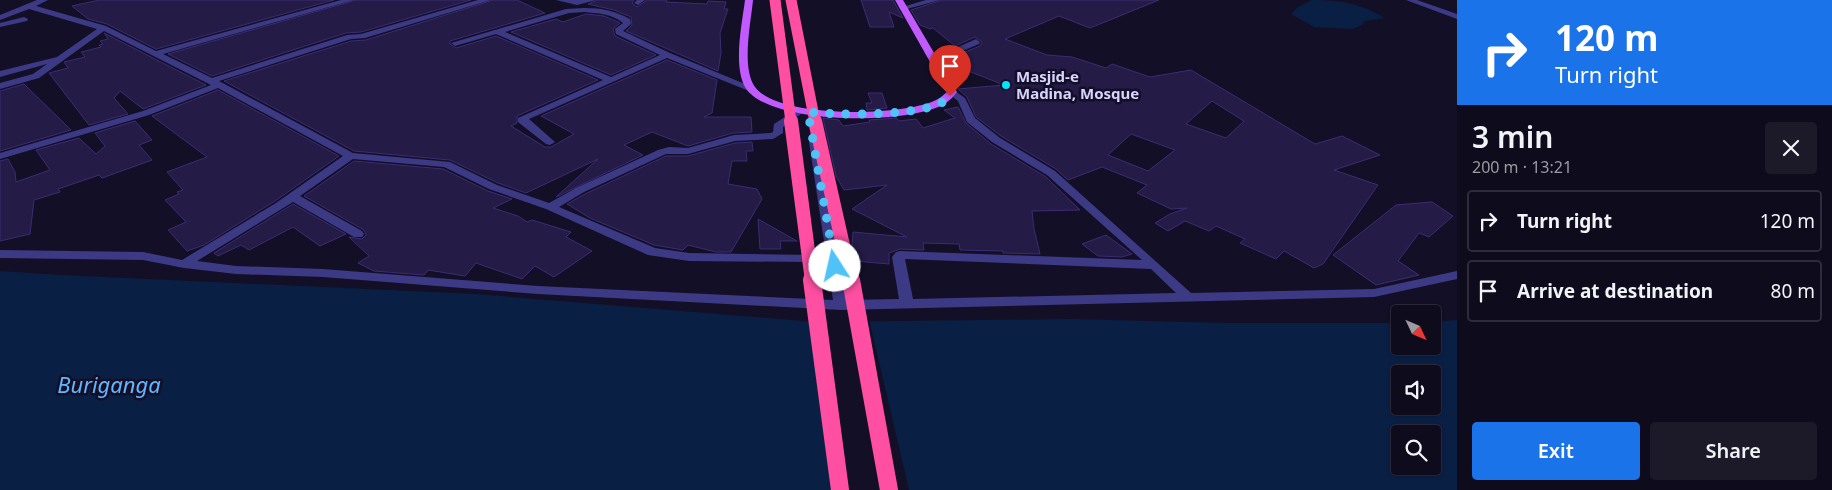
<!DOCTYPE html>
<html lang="en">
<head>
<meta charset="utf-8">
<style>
  :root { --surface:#0e0b1c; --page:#1c1929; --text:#f1f3f6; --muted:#9b9ba3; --line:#2e2b3b; --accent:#1a73e8 }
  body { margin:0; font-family:"Noto Sans",sans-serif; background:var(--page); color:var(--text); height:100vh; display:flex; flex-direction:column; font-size:19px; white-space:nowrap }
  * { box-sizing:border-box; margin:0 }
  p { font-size:16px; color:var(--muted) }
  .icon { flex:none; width:28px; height:28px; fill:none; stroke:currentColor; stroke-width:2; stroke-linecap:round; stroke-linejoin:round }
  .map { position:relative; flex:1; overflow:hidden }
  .side { display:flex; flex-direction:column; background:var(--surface); width:375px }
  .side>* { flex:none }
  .top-card { background:#1a73e8; color:#fff; overflow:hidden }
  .needle { width:32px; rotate:134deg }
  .buttons { position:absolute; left:1391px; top:305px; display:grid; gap:10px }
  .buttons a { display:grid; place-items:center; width:50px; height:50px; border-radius:5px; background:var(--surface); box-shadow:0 1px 4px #0004,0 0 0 1px var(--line); font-size:25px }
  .pin { position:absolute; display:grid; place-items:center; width:42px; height:42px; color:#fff; margin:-51px -21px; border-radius:50% 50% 50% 0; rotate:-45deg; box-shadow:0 0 5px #0007 }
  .pin .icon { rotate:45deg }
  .me { position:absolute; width:55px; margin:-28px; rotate:350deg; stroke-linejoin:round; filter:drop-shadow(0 0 4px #0008) }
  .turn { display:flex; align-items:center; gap:18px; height:105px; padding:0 15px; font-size:22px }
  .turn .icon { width:65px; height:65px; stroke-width:2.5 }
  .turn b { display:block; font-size:35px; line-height:42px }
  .round { display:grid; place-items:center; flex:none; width:52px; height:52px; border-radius:5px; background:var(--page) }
  .headline { display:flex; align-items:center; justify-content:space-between; height:85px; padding:0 15px }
  h1 { font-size:30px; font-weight:600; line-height:38px }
  .button { display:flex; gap:10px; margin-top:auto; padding:10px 15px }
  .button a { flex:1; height:58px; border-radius:5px; background:var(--accent); color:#fff; font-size:20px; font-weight:600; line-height:58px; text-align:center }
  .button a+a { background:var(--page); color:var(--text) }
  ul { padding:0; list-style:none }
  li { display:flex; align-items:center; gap:15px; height:62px; margin:0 10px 8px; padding:0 5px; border:2px solid var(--line); border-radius:5px }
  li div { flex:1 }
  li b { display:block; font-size:19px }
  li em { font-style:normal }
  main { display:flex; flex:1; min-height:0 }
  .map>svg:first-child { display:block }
  .water { fill:#0a1f44; fill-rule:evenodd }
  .pier { fill:#130f26 }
  .building { fill:#241b47; stroke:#3b2d73; fill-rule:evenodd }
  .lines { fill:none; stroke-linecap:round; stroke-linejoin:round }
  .minor { fill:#3d3a85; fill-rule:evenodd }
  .major { fill:#c25bff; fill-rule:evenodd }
  .highway-bridge-far2 { stroke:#ff4fa3; stroke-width:11 }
  .highway-bridge-far1 { stroke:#ff4fa3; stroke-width:14 }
  .highway-bridge { stroke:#ff4fa3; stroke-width:18 }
  .route { stroke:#4fc3f7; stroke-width:9; stroke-dasharray:0 16.2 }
  .poi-dot { fill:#00e5ff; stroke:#130f26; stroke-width:2 }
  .labels { text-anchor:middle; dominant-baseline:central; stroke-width:5; stroke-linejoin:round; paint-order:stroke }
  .far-poi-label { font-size:15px; font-weight:bold; fill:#d9d4ff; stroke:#130f26; text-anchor:start }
  .near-water-label { font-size:22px; font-style:italic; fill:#62b6ff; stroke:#130f26 }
</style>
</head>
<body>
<main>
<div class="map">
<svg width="1457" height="490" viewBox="0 0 1457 490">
  <rect width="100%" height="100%" fill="#130f26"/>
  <path class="water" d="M1312 0C1341 0 1359 3 1385 18L1365 21 1362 25 1352 29 1314 27 1291 14 1298 7Z
    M0 271 61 275 476 294 815 322 1071 319 1229 323H1400V346H1432L1433 322 1457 320V490H0ZM1400 374H1432V406H1400ZM1400 434H1432V466H1400Z"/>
  <path class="pier" d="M824 319H869L909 490H846Z"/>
  <path class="building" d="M99 0H334L156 49 107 24 88 19 72 6Z
    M356 0H471L361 32 346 33 212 76 168 54Z
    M493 0H517L545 13 450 41V44L456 48 496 36 598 80 517 116V123L511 126 545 147H551L574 134 541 116 667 60 717 80 712 113 704 117H751L752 132 733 133 688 146 652 132 624 145 643 155 556 197 598 159 526 193 498 183 450 160 354 151 224 81 351 41 366 40Z
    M598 0H634L632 3 637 7 647 0H667L666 2 707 4 708 1 726 2 724 9H728L720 33 721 53 718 71 626 31 632 25 631 17 614 10 588 4Z
    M861 0H893L903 18 889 12 894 27H870Z
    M942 0H1159L1090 28 1059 16 1005 39 1047 55 1072 57 1106 68 1112 64 1150 77 1191 70 1315 144 1342 136 1380 155 1334 170 1378 185 1323 264 1314 268 1284 251 1276 259 1240 243 1245 239 1216 226 1209 231 1185 221 1168 231 1155 223 1170 214 1187 208 1171 209 1137 193 1147 185 1102 167 1068 180 1056 169 1001 136 976 117 967 97 958 89 1004 85 943 61 980 46 982 42 975 37 955 46 933 28 930 29 920 25 911 10ZM1212 101 1244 121 1226 138 1186 124ZM1131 134 1175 150 1148 171 1108 155Z
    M586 14 604 16 618 22 620 23 613 29 615 36 656 55 611 75 511 32 556 19 563 22Z
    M104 33 206 85 143 109 120 91 114 98 128 114 89 125 49 73 68 68 64 62 85 57 81 52 101 47 99 45 103 44 100 41 108 39Z
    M24 84 71 130 0 151V91Z
    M218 90 339 156 275 201 204 245 187 251 168 230 186 222 165 200 179 194 177 192 183 190 167 172 207 157 152 116Z
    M868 93H882L887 108 867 110 866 103H872Z
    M958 107 966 123 991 144 1046 177 1080 210 1032 211 1034 229 1040 254 1003 253V251L960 250 959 244 923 243 924 250 900 249 889 253V264L855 261 852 246 853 232 907 237 852 209 887 185 844 190 836 176 823 118 839 120 843 126 870 122 869 120 896 118 899 121 916 119 923 128 955 118 944 110Z
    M135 121 152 140 139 145 152 160 102 178 99 175 58 189 60 192 34 200 30 234 0 241V161L8 159 15 172 16 182 50 170 36 150 79 138 96 154 105 146 95 133Z
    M752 142 753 151H746L747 161H732L728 184 757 189 762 199 731 252H716L688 245 683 250 654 245 590 218 567 204 585 194 666 156H688L735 143Z
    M354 161 443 169 488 191 512 199 493 208 518 216 527 222 532 220 571 232 566 237 592 251 554 277 535 266 522 279 476 263 465 276 428 270 424 275 374 271 358 263 369 256 349 237 362 239 366 235 364 230 304 196Z
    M1432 202 1453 216 1429 237 1419 233 1398 261 1419 275 1376 285 1333 255 1396 205Z
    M293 204 346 234 320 246 293 227 249 250 241 245 218 256 214 253Z
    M758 219 797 241H780L781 249H760Z
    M1106 235 1132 254 1122 257 1098 256 1082 244Z"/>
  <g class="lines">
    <path class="minor" d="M37 0H48L36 6 106 26 156 51 341 0H354L163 54 212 78 347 35 361 34 478 0H491L365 38 351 39 219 81 353 153 450 162 497 185 549 203 576 188 658 150 669 147 688 148 734 135 771 133 773 132 774 124 797 109 800 108 805 111 783 127V133L773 139 735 141 688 154H666L584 192 559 207 655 248 689 253 814 255 815 258 809 262 689 261 648 255 546 209 489 189 444 167 353 159 300 196 362 231 364 234 362 237H354L293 202 197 261 236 266 323 269 538 286 833 300 809 142 814 139 819 142 847 300 899 299 892 257 896 252 900 251 1142 260 1047 175 992 142 967 122 958 101 947 92 952 89 965 98 975 118 1000 138 1055 171 1191 293 1374 289 1457 271V279L1374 297 841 310 538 294 323 277 236 274 184 268 143 260 0 258V250L143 252 182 260 276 203 343 156 218 88 149 115 0 159V153L143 111 211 85 104 31 39 78 0 89V83L33 74 47 64 0 77V71L57 57 97 29 29 9 0 20V15ZM905 259 1151 269 1176 293 913 299Z
      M556 0H596L577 5Z
      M637 0H645L638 5 634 3Z
      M926 0H940L903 10 899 8Z
      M1406 0H1417L1457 14V19Z
      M584 8C601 8 616 11 630 19L631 24 623 31 670 53 757 89 752 92 749 91 667 58 529 119 555 142 550 145 546 144 518 122V118L603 80 496 34 455 46 451 43 566 9ZM584 12C597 13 613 14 623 23L615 29 616 34 660 55 611 77 505 32 569 13Z
      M24 17 28 19 27 21 0 27V23Z
      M976 39 980 42 979 44 936 62H930L929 60Z"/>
    <path class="major" d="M745 0H753C751 22 741 68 755 87 778 119 906 117 938 99 942 97 944 94 947 92L895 0H903L957 92C954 96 950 100 946 103 912 125 768 126 745 87 733 65 742 24 745 0Z"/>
    <path class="highway-bridge-far2" d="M775 0 791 122
      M791 0 815 122"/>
    <path class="highway-bridge-far1" d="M791 121 812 281
      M815 121 851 281"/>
    <path class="highway-bridge" d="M812 280 840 490
      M851 280 889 490"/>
  </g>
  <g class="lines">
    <path class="route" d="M835 266 808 112C835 115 935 118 950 96"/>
  </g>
  <circle class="poi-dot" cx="1006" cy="85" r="5"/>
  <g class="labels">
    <g class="far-poi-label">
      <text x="1016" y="76">Masjid-e<tspan x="1016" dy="17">Madina, Mosque</tspan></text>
    </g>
    <g class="near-water-label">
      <text x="109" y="384">Buriganga</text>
    </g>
  </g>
</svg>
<div class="buttons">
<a><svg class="needle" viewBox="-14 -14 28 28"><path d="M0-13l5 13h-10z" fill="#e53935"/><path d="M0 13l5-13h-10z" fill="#9b9ba3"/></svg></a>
<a><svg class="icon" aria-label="sound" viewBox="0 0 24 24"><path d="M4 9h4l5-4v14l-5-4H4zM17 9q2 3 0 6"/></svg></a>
<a><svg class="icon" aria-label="search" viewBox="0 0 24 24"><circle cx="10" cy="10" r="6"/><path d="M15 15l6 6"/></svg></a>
</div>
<div class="pin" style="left:950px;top:96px;background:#d93025"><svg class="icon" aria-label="arrive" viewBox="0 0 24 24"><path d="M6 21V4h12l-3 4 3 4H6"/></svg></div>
<svg class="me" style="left:835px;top:266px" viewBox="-20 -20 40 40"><circle r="19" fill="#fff"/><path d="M0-13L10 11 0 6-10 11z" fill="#4fc3f7"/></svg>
</div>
<section class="side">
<div class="top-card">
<div class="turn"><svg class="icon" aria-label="right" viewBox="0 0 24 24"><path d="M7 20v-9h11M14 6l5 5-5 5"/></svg><div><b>120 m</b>Turn right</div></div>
</div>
<div class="headline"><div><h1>3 min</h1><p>200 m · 13:21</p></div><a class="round"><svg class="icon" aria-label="close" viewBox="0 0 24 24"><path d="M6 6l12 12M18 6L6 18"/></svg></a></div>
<ul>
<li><svg class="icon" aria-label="right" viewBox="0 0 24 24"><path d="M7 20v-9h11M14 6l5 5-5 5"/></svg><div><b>Turn right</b></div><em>120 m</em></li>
<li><svg class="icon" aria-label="arrive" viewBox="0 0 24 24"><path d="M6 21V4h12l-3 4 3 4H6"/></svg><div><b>Arrive at destination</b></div><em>80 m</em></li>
</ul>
<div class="button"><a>Exit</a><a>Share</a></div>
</section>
</main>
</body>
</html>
